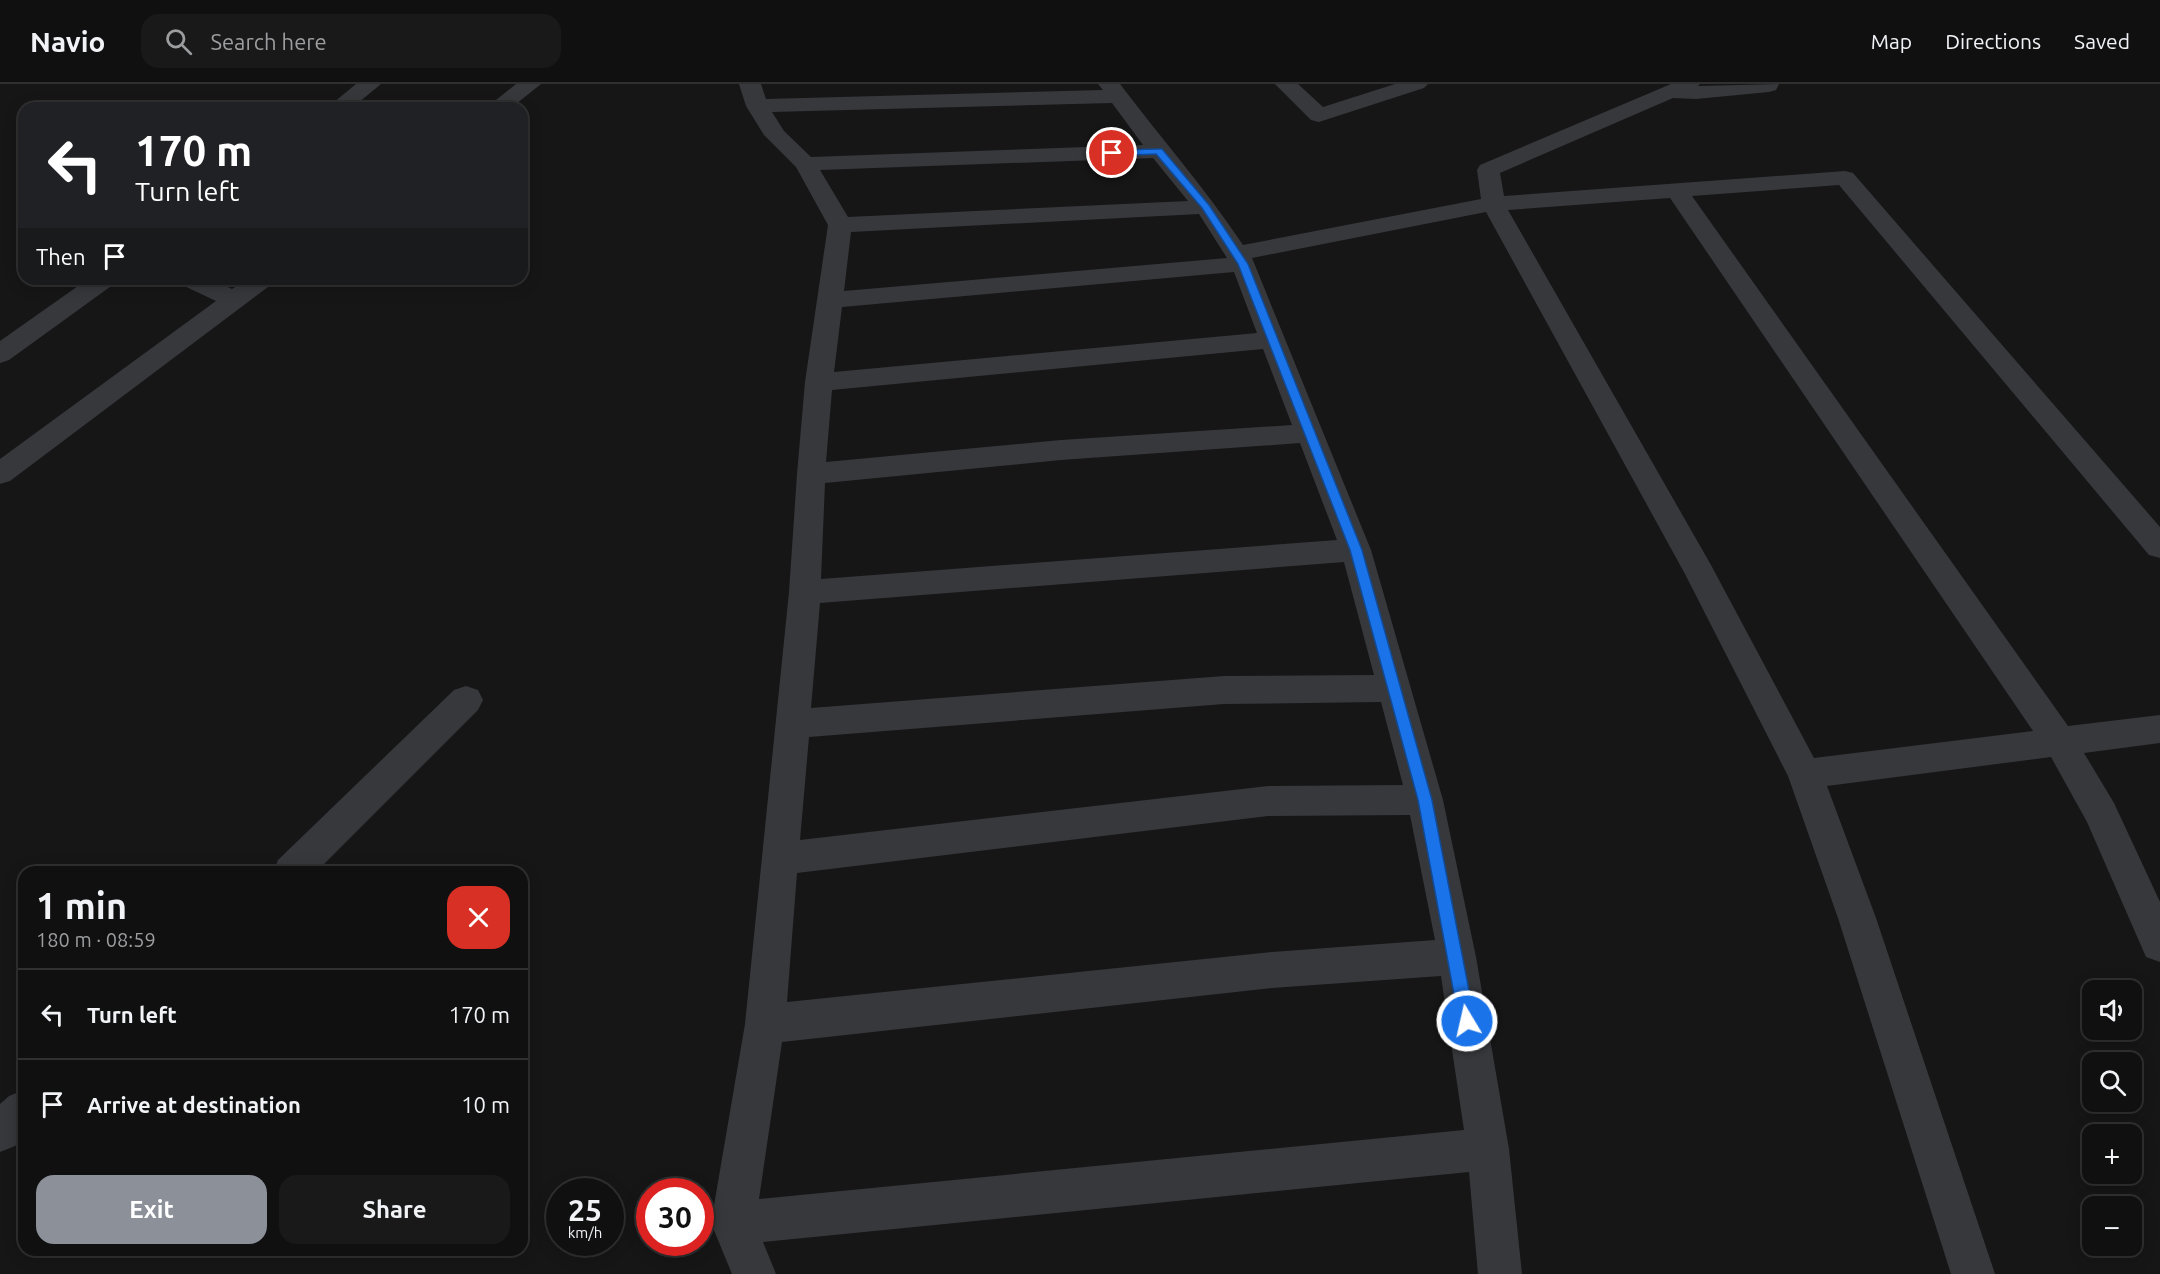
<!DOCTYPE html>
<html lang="en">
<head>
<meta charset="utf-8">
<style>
  :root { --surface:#101011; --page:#19191a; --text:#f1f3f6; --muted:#9c9d9f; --line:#303031; --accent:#8c9099 }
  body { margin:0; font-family:Ubuntu,sans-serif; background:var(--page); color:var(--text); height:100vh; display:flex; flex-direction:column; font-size:22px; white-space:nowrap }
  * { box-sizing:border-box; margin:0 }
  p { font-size:20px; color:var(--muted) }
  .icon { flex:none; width:33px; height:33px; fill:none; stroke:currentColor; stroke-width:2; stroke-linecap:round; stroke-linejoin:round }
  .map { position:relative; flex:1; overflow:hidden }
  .details { position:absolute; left:18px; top:782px; width:510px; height:390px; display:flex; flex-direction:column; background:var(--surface); border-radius:18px; box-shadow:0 3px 15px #0003,0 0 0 2px var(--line) }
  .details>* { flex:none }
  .banner { position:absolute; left:18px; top:18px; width:510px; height:183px; border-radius:18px; box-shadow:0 3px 15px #0003,0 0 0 2px var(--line); background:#202124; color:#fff; overflow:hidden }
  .tools { position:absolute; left:2082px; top:896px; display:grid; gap:12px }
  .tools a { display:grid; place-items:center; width:60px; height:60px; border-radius:12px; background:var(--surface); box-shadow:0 3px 15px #0003,0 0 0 2px var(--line); font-size:30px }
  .speed { position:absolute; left:546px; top:1094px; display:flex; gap:12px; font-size:30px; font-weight:700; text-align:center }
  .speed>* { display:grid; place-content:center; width:78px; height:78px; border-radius:50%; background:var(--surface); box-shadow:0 3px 15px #0003,0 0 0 2px var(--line); line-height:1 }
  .speed small { font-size:15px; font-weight:400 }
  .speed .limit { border:9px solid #d22; background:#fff; color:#111 }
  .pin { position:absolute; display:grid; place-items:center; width:51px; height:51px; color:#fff; margin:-26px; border:3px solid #fff; border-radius:50%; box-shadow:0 2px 6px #0007 }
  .me { position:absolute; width:66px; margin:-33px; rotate:351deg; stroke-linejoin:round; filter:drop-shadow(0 0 4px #0008) }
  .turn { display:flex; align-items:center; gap:21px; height:126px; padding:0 18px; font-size:27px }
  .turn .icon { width:78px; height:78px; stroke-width:2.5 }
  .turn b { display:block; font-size:42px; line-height:51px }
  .then { display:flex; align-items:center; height:57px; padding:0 18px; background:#0003; gap:12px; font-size:22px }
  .round { display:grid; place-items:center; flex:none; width:63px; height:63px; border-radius:18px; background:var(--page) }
  .head { display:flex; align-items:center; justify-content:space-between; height:102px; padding:0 18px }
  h1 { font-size:36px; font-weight:700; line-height:45px }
  .primary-button { display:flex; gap:12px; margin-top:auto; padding:12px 18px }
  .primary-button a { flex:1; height:69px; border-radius:18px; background:var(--accent); color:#fff; font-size:24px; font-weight:700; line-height:69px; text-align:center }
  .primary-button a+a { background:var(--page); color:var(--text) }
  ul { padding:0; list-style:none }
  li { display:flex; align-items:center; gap:18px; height:90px; padding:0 18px; border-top:2px solid var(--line) }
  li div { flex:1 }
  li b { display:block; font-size:22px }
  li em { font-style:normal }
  header { display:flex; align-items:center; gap:36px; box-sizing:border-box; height:84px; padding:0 30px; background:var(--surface); border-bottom:2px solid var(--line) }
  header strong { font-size:28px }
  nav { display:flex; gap:33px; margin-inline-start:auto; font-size:21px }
  .search { width:420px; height:54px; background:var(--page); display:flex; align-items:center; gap:15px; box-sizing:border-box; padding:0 21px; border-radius:18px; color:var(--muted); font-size:22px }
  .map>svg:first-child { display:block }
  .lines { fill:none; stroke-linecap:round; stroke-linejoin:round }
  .minor { fill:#37383c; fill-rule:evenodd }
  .route { fill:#1a73e8; stroke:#114b97; stroke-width:1.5 }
</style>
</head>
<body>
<header>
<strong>Navio</strong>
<div class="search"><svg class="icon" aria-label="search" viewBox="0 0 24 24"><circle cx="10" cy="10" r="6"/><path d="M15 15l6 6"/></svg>Search here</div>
<nav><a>Map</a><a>Directions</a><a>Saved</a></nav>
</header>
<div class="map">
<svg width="2160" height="1190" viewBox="0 0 2160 1190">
  <rect width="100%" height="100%" fill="#161617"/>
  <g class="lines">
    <path class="minor" d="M356 0H381L352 24H327Z
      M516 0H541L511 24H486Z
      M739 0H761L766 15 1103 6 1098 0H1120C1160 53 1206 105 1243 161L1481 115 1477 86 1480 81 1671 0H1700L1698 2 1779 0 1776 6 1769 8 1696 15 1673 14 1500 89 1504 112 1845 87 1853 89 2160 443V474L2149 471 1839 101 1692 112 2068 642 2160 631V659L2084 669 2114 719 2160 818V878L2146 873 2087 738 2051 673 1827 702 1876 834 1995 1190H1951L1838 834 1788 692 1685 490 1486 128 1252 174 1371 466 1443 716 1476 873 1509 1065 1522 1190H1478L1469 1088 763 1158 776 1190H732L711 1139 745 940 789 508 797 390 805 298 828 141 796 83 764 51 746 22ZM1112 19 1143 61 811 73 784 47 772 28ZM1153 74 1188 117 848 133 820 86ZM1670 114 2033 647 1814 674 1711 481 1508 126ZM1199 130 1227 174 844 207 851 148ZM1234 188 1257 249 834 288 842 223ZM1263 265 1292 341 1061 356 826 378 832 306ZM1300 359 1337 456 821 495 825 399 1061 376ZM1344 478 1374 591 1224 592 811 624 820 519ZM1381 618 1403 701 1268 702 800 756 809 653 1224 620ZM1410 731 1435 856 1272 868 787 918 797 789 1268 732ZM1441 892 1464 1046 759 1115 782 958 1272 904Z
      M1275 0H1298L1323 23 1395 0H1428L1424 4 1319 38 1311 36Z
      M88 195H118L114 200 9 276 0 279V257Z
      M176 195H210L232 205 247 195H276L272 200 10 397 0 400V375L216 217 180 200Z
      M466 602 478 606 483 616 478 626 316 788H273L278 776 454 606Z
      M24 1006V1054L15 1062 0 1068V1020L9 1012Z"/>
  </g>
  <path class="route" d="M1159 65H1162L1209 121 1248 180 1362 466 1432 716 1475 937 1473 943 1467 945 1461 943 1459 937 1418 716 1350 466 1238 180 1202 124 1156 70 1112 72 1107 69 1112 66Z"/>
</svg>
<div class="tools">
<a><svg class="icon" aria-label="sound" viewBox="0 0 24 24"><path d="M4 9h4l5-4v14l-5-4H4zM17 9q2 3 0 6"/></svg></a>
<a><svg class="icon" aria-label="search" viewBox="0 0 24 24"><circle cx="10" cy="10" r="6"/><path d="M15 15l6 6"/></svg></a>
<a>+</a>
<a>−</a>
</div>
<div class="speed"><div>25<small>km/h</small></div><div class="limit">30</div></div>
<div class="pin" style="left:1112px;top:69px;background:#d93025"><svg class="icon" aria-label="arrive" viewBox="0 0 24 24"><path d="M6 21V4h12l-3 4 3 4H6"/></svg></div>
<svg class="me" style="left:1467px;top:937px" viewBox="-20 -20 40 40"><circle r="17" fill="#1a73e8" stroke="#fff" stroke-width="3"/><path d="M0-11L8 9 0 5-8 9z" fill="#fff"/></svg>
<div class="banner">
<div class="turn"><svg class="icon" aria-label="left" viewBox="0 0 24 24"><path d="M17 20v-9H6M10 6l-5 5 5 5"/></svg><div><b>170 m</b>Turn left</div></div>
<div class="then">Then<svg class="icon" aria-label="arrive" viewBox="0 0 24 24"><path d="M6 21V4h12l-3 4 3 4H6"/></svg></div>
</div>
<section class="details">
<div class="head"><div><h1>1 min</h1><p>180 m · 08:59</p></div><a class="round" style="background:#d93025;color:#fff"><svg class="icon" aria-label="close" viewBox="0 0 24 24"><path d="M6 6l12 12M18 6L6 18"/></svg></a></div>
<ul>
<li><svg class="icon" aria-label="left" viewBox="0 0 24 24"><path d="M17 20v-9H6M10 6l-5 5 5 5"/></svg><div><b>Turn left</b></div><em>170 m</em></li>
<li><svg class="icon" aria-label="arrive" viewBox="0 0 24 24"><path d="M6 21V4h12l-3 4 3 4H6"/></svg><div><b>Arrive at destination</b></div><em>10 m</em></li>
</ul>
<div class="primary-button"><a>Exit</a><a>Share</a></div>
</section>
</div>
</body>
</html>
